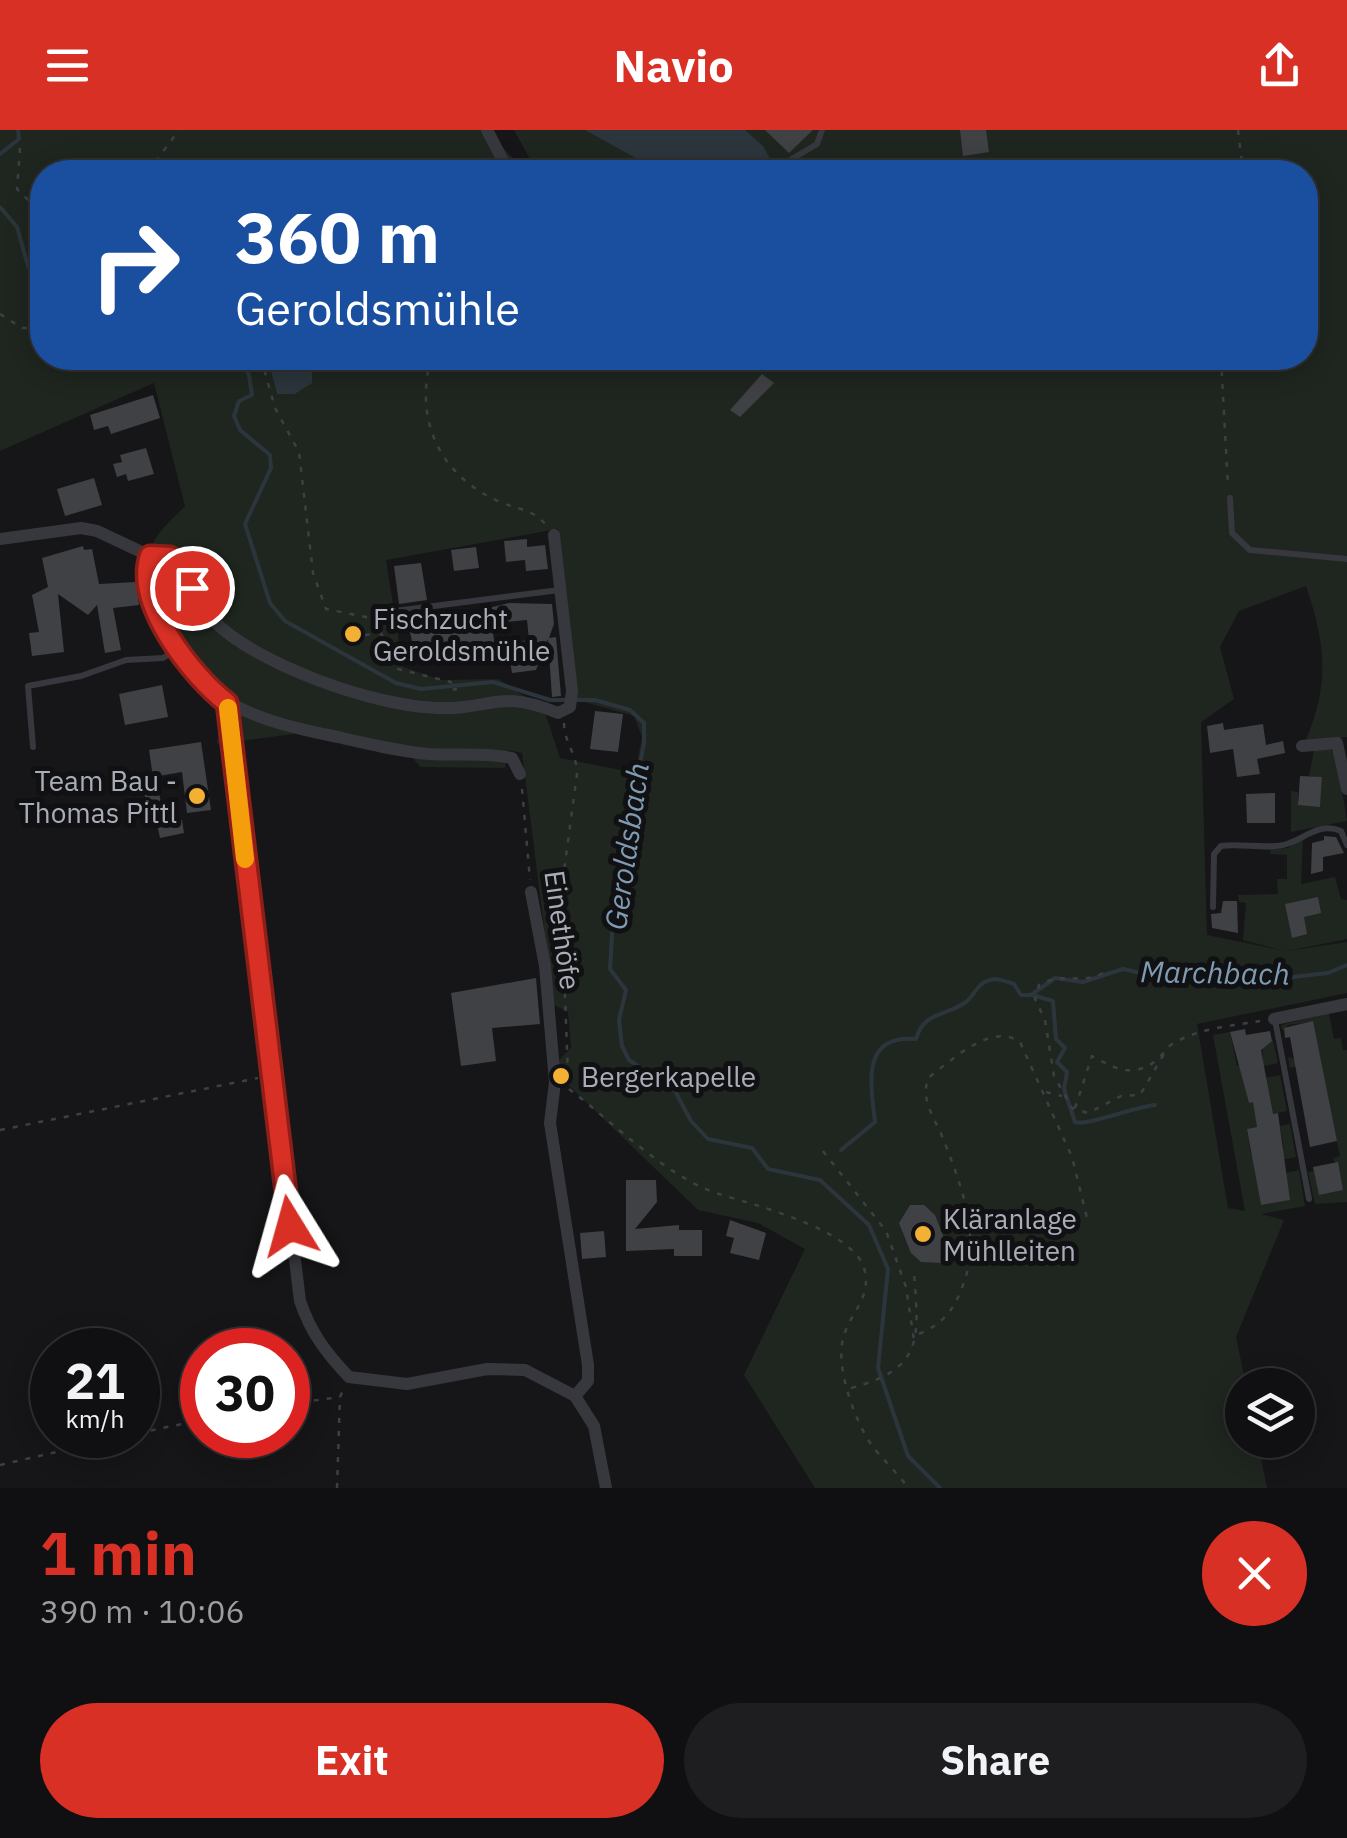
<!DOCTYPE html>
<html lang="en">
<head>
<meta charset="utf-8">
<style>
  :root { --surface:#101012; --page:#1e1e20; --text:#f1f3f6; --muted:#9c9d9f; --line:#303032; --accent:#d93025 }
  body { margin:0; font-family:"IBM Plex Sans",sans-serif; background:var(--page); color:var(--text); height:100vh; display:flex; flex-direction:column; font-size:38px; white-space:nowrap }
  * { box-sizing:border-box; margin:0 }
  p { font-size:32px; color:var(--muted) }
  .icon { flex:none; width:55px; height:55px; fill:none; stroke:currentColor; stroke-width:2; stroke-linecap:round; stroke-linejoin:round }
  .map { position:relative; height:1358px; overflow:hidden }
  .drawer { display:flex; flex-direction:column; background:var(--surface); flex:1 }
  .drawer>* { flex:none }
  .guide { position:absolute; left:30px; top:30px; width:1288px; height:210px; border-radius:40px; box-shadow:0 5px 25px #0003,0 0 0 2px var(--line); background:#1a4fa0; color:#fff; overflow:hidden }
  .buttons { position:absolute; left:1225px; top:1238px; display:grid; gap:20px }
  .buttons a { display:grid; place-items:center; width:90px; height:90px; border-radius:50%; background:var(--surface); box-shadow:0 5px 25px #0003,0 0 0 2px var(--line); font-size:50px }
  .speed { position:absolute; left:30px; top:1198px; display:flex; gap:20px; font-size:50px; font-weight:700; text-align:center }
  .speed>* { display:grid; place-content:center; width:130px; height:130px; border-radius:50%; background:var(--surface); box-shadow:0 5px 25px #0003,0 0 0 2px var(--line); line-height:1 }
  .speed small { font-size:25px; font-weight:400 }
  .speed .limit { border:15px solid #d22; background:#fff; color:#111 }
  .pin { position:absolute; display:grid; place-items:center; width:85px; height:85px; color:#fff; margin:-42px; border:5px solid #fff; border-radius:50%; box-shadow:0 2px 10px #0007 }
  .me { position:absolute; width:110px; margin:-55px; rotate:352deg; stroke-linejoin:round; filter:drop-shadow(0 0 8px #0008) }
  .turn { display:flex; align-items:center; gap:35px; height:210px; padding:0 40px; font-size:45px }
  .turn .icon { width:130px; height:130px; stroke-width:2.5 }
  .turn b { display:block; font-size:70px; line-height:85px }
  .round { display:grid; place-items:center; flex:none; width:105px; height:105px; border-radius:52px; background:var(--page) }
  .head { display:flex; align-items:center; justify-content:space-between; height:170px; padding:0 40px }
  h1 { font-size:60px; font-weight:700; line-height:75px; color:var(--accent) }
  .action { display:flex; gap:20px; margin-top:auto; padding:20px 40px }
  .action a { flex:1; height:115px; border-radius:60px; background:var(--accent); color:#fff; font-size:40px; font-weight:700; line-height:115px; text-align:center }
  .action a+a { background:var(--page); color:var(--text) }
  header { display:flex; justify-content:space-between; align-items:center; height:130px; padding:0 40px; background:var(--accent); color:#fff; font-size:45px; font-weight:700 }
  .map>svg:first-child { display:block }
  .green { fill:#1e261f; fill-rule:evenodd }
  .water { fill:#2c353c }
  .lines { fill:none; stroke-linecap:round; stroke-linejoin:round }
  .stream { stroke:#2c353c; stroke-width:4 }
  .building { fill:#404145 }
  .path { stroke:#3d3f44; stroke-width:2.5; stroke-dasharray:5 8; stroke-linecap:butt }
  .service { stroke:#37383d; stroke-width:6 }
  .minor { stroke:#37383d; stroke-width:12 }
  .route-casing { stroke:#8d1f18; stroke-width:25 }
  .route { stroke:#d93025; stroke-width:18 }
  .slow { stroke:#f59e0b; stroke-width:18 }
  .poi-dot { fill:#f2b134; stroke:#111113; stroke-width:4 }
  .labels { text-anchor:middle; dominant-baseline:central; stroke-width:10; stroke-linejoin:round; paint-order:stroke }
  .poi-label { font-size:28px; fill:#a8adb8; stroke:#111113; text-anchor:start }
  .street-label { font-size:28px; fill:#a8adb8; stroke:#111113 }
  .water-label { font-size:30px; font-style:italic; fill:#7f9bb3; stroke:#111113 }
</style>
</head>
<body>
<header><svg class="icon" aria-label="menu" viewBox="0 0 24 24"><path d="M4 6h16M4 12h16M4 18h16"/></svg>Navio<svg class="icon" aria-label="share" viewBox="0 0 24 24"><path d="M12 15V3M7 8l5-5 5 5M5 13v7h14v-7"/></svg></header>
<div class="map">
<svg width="1347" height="1358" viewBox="0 0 1347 1358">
  <rect width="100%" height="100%" fill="#161618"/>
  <path class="green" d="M0 0H486L526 42H42V228H256L260 234 271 233 277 264H295L311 253 312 228H1305V42H537L514 0H1347V607L1305 612C1330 554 1326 515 1306 456L1239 481 1220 517 1234 569 1201 592 1207 805 1286 821 1243 810 1246 773 1239 772 1238 765 1278 764 1277 749H1287V725L1270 724 1271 719 1288 718 1303 707 1301 754 1335 747 1341 769 1347 770V809L1287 821 1347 812V863L1197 894 1228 1078 1245 1081 1213 905 1230 902 1237 936 1263 931 1262 902 1266 912 1273 910 1278 933 1242 941 1249 973 1266 948 1280 945 1287 981 1256 987 1257 997 1247 999 1251 1024 1284 1019 1280 996 1290 994 1296 1027 1254 1035 1261 1075 1289 1070 1285 1043 1299 1040 1305 1076 1261 1084 1284 1090 1236 1207 1246 1255 1242 1310H1257L1267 1358H815L744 1245 805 1119 758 1093 698 1080 558 945V931L571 918 568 882 554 875 522 623 508 620 505 638 420 637 412 627 301 603 217 614 222 574C197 539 141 463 151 419 154 404 175 387 185 376L154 253 0 321ZM558 399 577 570 634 586 642 607 635 643 560 628 544 579 498 549 441 550 403 537 386 430Z
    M1330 619 1336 624 1347 691 1291 702V661L1298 662V675L1320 676 1322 648 1309 646 1314 620Z
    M1329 883 1334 909 1341 908 1343 920H1347V1072L1315 1074 1308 1042 1314 1041 1319 1064 1343 1059 1333 1028 1340 1026 1320 932 1290 938 1288 927 1294 929 1313 892 1288 895 1283 901 1281 895Z"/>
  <path class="water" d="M585 0H745L763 16 770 29 759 42H661Z
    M268 228H312V253L295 264H277Z"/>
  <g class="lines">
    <path class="stream" d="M0 24 19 9 18 0
      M0 77 17 97 28 136 34 142 42 141
      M240 228 249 245 252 265 239 271 234 286 240 300 270 325 271 338 245 394 270 473 285 491 396 553 421 559 493 552 550 570H595L630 580 644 593V613L614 771 610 839 626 860 619 890 622 916 629 930 675 961 691 991 708 1009 752 1018 768 1039 820 1050 869 1095 888 1139 878 1238 908 1326 940 1358
      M1032 865 1053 871 1056 909 1065 918 1057 932 1067 942 1064 959 1075 992C1088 996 1133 977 1155 975
      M841 1020 875 992C871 955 860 904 916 909 924 881 945 887 966 872 975 865 977 853 990 850 998 848 1005 851 1014 854L1021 865H1031L1055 848 1083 852 1123 839 1145 844 1168 835 1204 843 1220 838 1275 849 1328 843 1347 835"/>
  </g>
  <path class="building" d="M765 0H813L789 23Z
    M960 0H986L989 22 963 26Z
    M762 244 774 253 740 287 730 280Z
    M153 265 160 288 111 304 108 296 94 300 90 285Z
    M146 318 154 344 128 351 126 344 117 347 113 334 122 332 120 325Z
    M94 348 102 375 65 386 57 359Z
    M527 409V417L545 415 548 439 526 441 525 430 506 432 504 411Z
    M83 416 84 420 92 419 99 454 136 452 139 475 113 478 121 520 105 523 97 475 88 485 58 464 64 522 32 526 29 503 39 502 32 465 48 457 42 428Z
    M476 417 479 438 454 441 451 420Z
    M421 433 427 470 399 474 394 436Z
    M509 473 552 474 554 494 549 508 556 507 561 566 552 567 548 509 536 540 512 543 507 513 529 510 527 490 492 493 495 519 472 521 471 514 414 522 407 486 468 483Z
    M162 555 168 587 125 595 119 564Z
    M595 581 623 584 618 622 590 619Z
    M1223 593 1224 600 1263 594 1266 615 1283 611 1285 623 1257 629 1260 644 1237 647 1233 619 1210 623 1207 596Z
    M201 612 211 680 187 683 182 642 153 647 149 620Z
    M1300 646 1322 647 1320 677 1298 675Z
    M157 656 161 672 155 673 182 690 184 703 160 708 153 674 147 675 143 659Z
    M1275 663V693H1247L1246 664Z
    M1324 706 1336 707 1344 723 1323 727V741L1311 744 1312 713 1324 710Z
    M1318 767 1321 783 1304 787 1307 804 1292 808 1285 774Z
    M1223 771H1237L1238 803 1212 798 1211 784 1221 783Z
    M536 848 540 894 492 898 496 931 461 936 451 863Z
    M1313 891 1337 1011 1310 1017 1290 907 1285 908 1284 898Z
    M1245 899 1246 905 1270 901 1272 911 1261 920 1273 984 1278 983 1290 1070 1261 1075 1247 999 1257 997 1253 972 1249 973 1230 902Z
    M1338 1032 1343 1060 1319 1065 1313 1037Z
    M626 1050H656L657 1072 635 1099 679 1095V1100H702V1126H674V1119L626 1121Z
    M910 1075H924L935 1085 947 1116 943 1133 921 1132 911 1123 899 1093Z
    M730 1090 766 1103 759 1130 730 1123 734 1108 726 1106Z
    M604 1101 606 1127 582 1129 580 1103Z"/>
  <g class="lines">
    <path class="path" d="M1238 0 1243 42
      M20 18 17 59 42 84
      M148 42 179 0
      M0 184 22 198H42
      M261 228 275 278 299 322 313 443 326 479 381 490
      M431 228C414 291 440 346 500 372 519 380 533 379 547 396
      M1221 228 1228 356
      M381 503 398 539 451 552V560L456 559 452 563
      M365 505 381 503V489L388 485
      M564 593C564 612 577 624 577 644L561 763 568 945
      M522 659 530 750
      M1103 843C1081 855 1062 841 1039 855L1035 869 1045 890 1054 946 1072 978 1088 983 1121 966 1140 965 1164 924
      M569 959C613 992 666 1047 719 1064 754 1075 852 1099 864 1138 873 1168 849 1183 843 1209 835 1238 856 1294 873 1317 884 1331 898 1343 908 1358
      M1046 962 1062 966
      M1075 978 1092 926C1114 938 1132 949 1157 930 1164 924 1166 917 1174 913 1200 898 1231 896 1260 891
      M0 1000 258 948
      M823 1021 886 1101 906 1157 914 1211
      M919 1204C943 1194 954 1180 963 1155 982 1107 960 1051 942 1006 933 985 921 971 928 948 952 930 991 892 1020 912L1072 1027 1087 1088
      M851 1258C924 1239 919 1208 914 1143
      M288 1274 340 1267
      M138 1303 202 1290
      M0 1335 130 1305
      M337 1358 340 1267 344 1258"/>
    <path class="service" d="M770 42 817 14 822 0
      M1230 368 1232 403 1250 420 1347 429
      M395 481 559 460
      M33 617 28 556 81 546 126 530 163 528 175 521
      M1213 777 1214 724 1221 716C1241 713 1268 720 1287 714 1306 708 1319 692 1341 701L1347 715
      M1275 890 1309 1069"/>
    <path class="minor" d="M487 0 509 42
      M0 409 81 398 97 401 150 426C143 446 155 473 162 492 192 574 262 592 338 607 368 614 398 621 429 624 457 626 484 622 512 628L520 644
      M150 426 170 427C186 447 196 471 213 490 256 535 377 577 438 578 492 580 498 558 558 583L570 577 572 561 554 405
      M227 573 300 1171C311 1203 326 1223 349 1247L407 1254 487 1239 525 1240 575 1266
      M1302 616 1337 613 1347 659
      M531 762 545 836 555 952 550 993 588 1235V1251L575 1266 594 1296 606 1358
      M1274 889 1347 874"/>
  </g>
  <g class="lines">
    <g class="route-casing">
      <path id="route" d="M192 458 170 427 150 426C134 473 192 546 227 573L290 1096"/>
    </g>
    <use href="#route" class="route"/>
    <path class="slow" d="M228 578 245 729"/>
  </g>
  <g class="poi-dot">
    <circle cx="353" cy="504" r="10"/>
    <circle cx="197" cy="666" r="10"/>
    <circle cx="561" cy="946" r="10"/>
    <circle cx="923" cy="1104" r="10"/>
  </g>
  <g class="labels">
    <g class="poi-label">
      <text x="373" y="488">Fischzucht<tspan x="373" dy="32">Geroldsmühle</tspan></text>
      <text x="177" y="650" text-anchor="end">Team Bau -<tspan x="177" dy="32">Thomas Pittl</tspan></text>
      <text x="581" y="946">Bergerkapelle</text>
      <text x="943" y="1088">Kläranlage<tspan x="943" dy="32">Mühlleiten</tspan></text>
    </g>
    <g class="street-label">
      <text transform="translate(563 800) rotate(82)">Einethöfe</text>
    </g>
    <g class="water-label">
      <text transform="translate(626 716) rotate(-82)">Geroldsbach</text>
      <text transform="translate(1215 842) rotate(1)">Marchbach</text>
    </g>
  </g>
</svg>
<div class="buttons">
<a><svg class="icon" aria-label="layers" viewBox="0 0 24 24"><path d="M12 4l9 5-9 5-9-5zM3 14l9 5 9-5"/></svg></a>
</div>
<div class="speed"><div>21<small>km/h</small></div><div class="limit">30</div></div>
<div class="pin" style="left:192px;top:458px;background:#d93025"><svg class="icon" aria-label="arrive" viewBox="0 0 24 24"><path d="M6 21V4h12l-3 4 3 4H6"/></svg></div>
<svg class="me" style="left:290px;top:1096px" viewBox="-20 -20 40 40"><path d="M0-17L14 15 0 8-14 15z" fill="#d93025" stroke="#fff" stroke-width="4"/></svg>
<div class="guide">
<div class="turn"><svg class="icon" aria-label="right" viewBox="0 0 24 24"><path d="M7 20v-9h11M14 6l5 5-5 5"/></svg><div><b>360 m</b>Geroldsmühle</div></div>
</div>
</div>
<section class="drawer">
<div class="head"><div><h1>1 min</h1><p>390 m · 10:06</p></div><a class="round" style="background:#d93025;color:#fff"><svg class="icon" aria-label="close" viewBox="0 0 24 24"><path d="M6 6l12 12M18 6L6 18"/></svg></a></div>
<div class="action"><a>Exit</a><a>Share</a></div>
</section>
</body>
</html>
